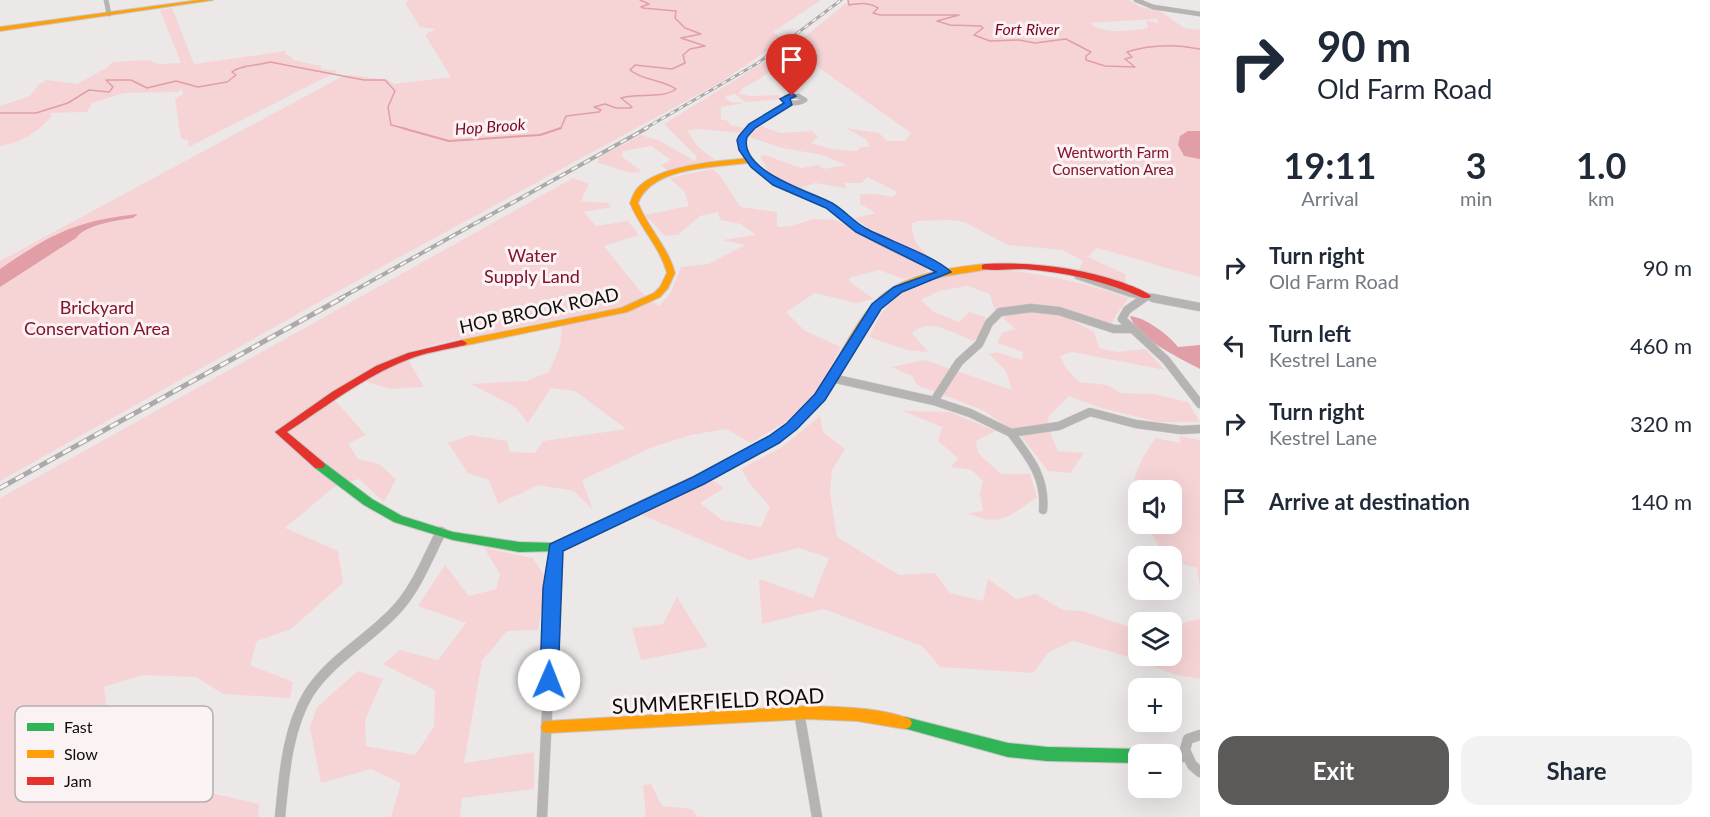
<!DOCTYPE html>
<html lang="en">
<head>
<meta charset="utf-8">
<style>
  :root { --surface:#fff; --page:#f2f2f3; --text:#1f2937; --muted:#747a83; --accent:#5c5959 }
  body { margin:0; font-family:Lato,sans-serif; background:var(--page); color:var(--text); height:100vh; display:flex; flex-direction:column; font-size:22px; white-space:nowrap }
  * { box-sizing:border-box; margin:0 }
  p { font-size:20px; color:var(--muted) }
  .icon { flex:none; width:33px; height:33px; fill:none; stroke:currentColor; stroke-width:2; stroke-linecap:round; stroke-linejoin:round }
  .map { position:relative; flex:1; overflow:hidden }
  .sheet { display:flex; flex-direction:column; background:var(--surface); width:510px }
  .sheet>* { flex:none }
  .guide { background:#fff; color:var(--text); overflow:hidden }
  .buttons { position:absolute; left:1128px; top:480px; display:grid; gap:12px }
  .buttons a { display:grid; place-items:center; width:54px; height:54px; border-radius:12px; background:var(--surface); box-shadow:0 6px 24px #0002; font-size:30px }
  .pin { position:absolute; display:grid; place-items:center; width:51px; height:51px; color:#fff; margin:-62px -26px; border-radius:50% 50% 50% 0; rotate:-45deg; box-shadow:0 0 6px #0007 }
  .pin .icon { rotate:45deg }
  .me { position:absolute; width:66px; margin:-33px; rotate:1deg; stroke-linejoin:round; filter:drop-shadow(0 0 4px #0008) }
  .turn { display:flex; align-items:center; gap:21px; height:126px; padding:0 18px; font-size:27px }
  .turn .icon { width:78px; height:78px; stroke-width:2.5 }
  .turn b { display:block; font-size:42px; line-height:51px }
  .eta { display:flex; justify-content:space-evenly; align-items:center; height:102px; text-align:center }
  .eta b { font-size:36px; font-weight:700; line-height:42px }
  .action { display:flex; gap:12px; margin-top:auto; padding:12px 18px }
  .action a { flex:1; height:69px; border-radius:18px; background:var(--accent); color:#fff; font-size:24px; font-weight:700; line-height:69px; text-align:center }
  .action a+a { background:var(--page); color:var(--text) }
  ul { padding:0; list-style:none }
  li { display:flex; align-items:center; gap:18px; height:78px; padding:0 18px }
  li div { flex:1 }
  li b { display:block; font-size:22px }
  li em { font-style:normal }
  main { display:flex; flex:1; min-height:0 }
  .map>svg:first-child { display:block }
  .green { fill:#f6d4d6; fill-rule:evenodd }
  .water { fill:#e19ea6 }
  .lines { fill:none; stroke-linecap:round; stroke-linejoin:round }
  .stream-far1 { stroke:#e19ea6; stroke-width:1.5 }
  .stream { stroke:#e19ea6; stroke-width:2 }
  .street-far3-casing { stroke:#c8c6c6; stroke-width:5 }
  .street-far2-casing { stroke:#c8c6c6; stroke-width:8 }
  .street-far1-casing { stroke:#c8c6c6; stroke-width:9 }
  .street-casing { stroke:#c8c6c6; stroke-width:11 }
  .fast-casing { stroke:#c8c6c6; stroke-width:2 }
  .slow-casing { stroke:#c8c6c6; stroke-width:2 }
  .jam-casing { stroke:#c8c6c6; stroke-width:2 }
  .street-far3 { stroke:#b6b3b3; stroke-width:4.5 }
  .street-far2 { stroke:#b6b3b3; stroke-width:6 }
  .street-far1 { stroke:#b6b3b3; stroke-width:8 }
  .street { stroke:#b6b3b3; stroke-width:10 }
  .fast { fill:#30b455; fill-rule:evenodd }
  .slow { fill:#ff9f0a; fill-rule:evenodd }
  .jam { fill:#e5322d; fill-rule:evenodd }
  .rail-far2-casing { stroke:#aba9a9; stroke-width:3 }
  .rail-far1-casing { stroke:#aba9a9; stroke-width:4 }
  .rail-casing { stroke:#aba9a9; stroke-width:5 }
  .rail-far2 { stroke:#fbf3f3; stroke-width:1.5; stroke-dasharray:5; stroke-linecap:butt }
  .rail-far1 { stroke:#fbf3f3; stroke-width:2; stroke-dasharray:7; stroke-linecap:butt }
  .rail { stroke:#fbf3f3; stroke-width:3; stroke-dasharray:9; stroke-linecap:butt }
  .route { fill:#1a73e8; stroke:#114b97; stroke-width:1.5 }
  .labels { text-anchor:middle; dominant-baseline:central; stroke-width:6; stroke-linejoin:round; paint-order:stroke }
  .far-park-label { font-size:15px; fill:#831130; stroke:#fbf3f3 }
  .far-water-label { font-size:16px; font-style:italic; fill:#7b0329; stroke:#fbf3f3 }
  .park-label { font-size:18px; fill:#831130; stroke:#fbf3f3 }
  .street-label { font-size:18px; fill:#0e0c0c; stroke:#fbf3f3 }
  .near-street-label { font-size:21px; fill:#0e0c0c; stroke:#fbf3f3 }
  .key { fill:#fbf3f3; stroke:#b4aeae; stroke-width:1.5 }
  .key-label { font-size:16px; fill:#0e0c0c }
</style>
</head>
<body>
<main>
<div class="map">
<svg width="1200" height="817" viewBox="0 0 1200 817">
  <rect width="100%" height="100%" fill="#ece8e8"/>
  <path class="green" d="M409 0H821L773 32 781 38 771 45 774 46 721 82 396 259 0 481V261L341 77 351 75 388 80 394 84 451 77 425 35 435 29 420 27 405 3Z
    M850 0H1129L1141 7 1159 10 1184 28 1200 30V277C1165 269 1131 256 1096 248L1088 257 1125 274 1126 283 1078 272 1083 261 1063 250 1008 245 964 222 949 220 917 221 912 224C911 241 921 249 932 260L870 230 855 218 876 213 860 204V194H878L893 197 897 192 867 177 862 183H845L846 188 815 183 801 188 776 178 768 172 760 156 765 155 801 168 819 165 823 169 846 165 822 155 782 148 749 137 754 130 761 126 780 133 812 131 818 137 811 143 830 149 857 151 861 147H869L867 140 846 128 879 133 887 141H905L911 133 791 48ZM1157 19 1158 23 1146 20 1148 28C1128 30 1106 36 1090 23Z
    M172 8 194 64 286 51 285 54 292 57 293 60 321 66V69L338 71 189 147 188 140 181 139 175 99 183 94 182 88 178 92 124 93 92 103 87 112 50 113 51 117C35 134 23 142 0 146V106L30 96 39 84 47 80 77 84 108 67 112 62 149 60 159 64 181 63 160 10Z
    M779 53 791 55 789 64C771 67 769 74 754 82 747 86 743 86 739 94L751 96 779 95 781 99 745 102 735 94 724 97 731 102 744 103 721 107V119L728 121 730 125 745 128 740 133 700 129 687 130 698 147 715 160 709 164 668 171 661 165 671 160 651 146 623 151 622 157 642 171 631 173 598 163V158L641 135 660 141 695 161 697 157 664 124Z
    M712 169C725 177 731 196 741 207L777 212V227L790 226 814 219 836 220 924 265 928 271 904 279 879 270 849 278 850 282 874 299 856 303 815 293 786 312 805 331 841 347 819 390 793 417 751 443 726 429 691 435 653 447 582 480 593 510 574 491 538 485 498 504 489 480 468 473 448 443 471 435 507 441 510 452 535 453 543 441 626 429 575 391 551 388 528 423 515 407 471 384 526 381 549 372 560 346 563 318 440 343 404 353 424 387 390 389 354 378 331 396 366 435 348 444 358 459 379 464 396 479 384 502 359 479 334 487 285 528 338 551 343 583 291 629 257 641 250 665 293 682 290 698 223 694 196 677 142 675 104 687 110 738 148 756 203 743 202 791 259 804 258 817H0V498L573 178 589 184 581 201 608 203 611 207 584 212 596 226 628 221 639 235 604 246 640 291 659 306 670 294 681 267 708 264 745 245 722 240 756 235 741 224 720 220 718 212 700 216 678 235 665 236 645 215 689 206 684 191 669 178Z
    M996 270C1043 272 1085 283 1129 298L1116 315 1111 325 1079 313 1069 318 1094 332 1099 348 1117 352 1145 349 1165 370 1072 352 1060 356 1066 368 1079 382 1107 385 1121 393 1154 394 1188 402 1200 422H1158L1101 408 1069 396 1048 417 1051 435 1058 451 1084 453 1070 473 1048 471 1024 440 985 411 917 385 912 376 891 367 925 360 1012 390 1006 371 989 354 996 352 1022 360 1023 352 997 343 1002 333 1015 329 994 309 990 294 967 286 939 291 921 300 934 312 959 322 969 312 986 317 980 336 973 341C954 334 929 317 912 333L928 352 907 350 869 337C874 328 878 316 885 309 912 276 956 273 996 270Z
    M903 411 950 412 996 431 976 441 978 453 1001 474H1030L1037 497C1012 514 1000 529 968 513L983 511 980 494 983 481 972 470 951 467 958 458 938 441 942 427Z
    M820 416 823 432 845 449 832 470 830 493 837 537 899 575 935 573 950 593 983 601 988 579 1016 599 1036 594 1063 610 1083 611 1138 630V656H1172V625L1200 619V679L1176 675 1123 655 1073 641 1049 652 1033 673 940 667 922 646 824 609 762 624 759 579 813 598 829 558 799 548 749 560 642 515 695 487 714 481 724 488 700 503 722 520 761 527 770 507 750 484 741 469 782 447Z
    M1179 436 1200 440V588L1197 568 1172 561V556H1165L1148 527 1149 524H1172V490H1144L1134 479 1142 459 1155 438 1181 443Z
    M484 548 533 558 547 580 538 630 507 631 482 661 464 763 534 752V789L462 798 460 817H391L401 783 371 769 321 783 310 728 317 707 358 671 383 679 365 720 366 746 415 755 434 727 435 690 383 664 400 650 438 660 466 623 418 606 445 565 469 596 496 589 500 574Z
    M677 597 708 647 641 660 632 628 663 624Z
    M651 784 662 806 692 809 698 817H646L643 785Z"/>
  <path class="water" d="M1188 131H1200V159L1184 156 1178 145 1180 136Z
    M138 214 133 218C117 220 85 225 76 238L0 287V269C51 234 75 221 138 214Z
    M1130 316C1145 317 1169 335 1178 347L1200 345V369C1180 358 1136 338 1130 316Z"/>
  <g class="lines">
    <path class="stream-far1" d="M848 0 849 5C860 3 868 2 878 8L873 13 880 15H959L937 21 950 25 981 26 983 28 974 35 990 41 1019 40 1035 43 1066 39 1091 52 1086 56V60L1105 66 1135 67 1125 59 1132 57 1127 52C1151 44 1175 44 1200 49
      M0 113H36L68 103 89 90 109 92 113 87 106 80H131L147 88 176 81 198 87 227 82 236 75 232 72C240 65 257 66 270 62L364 80H385L395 91 388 107 391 125 407 129
      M557 129 561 128 566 116 599 112 601 110 594 107 605 104 616 108H630L632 107 621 98C639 92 660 100 676 89 662 79 643 81 630 70L635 65 672 69 685 63 683 55 690 49 705 46 681 38 701 34 685 28 675 18 676 11 643 8 641 7 649 4 640 0"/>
    <path class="stream" d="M402 128 449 141 540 135 561 128"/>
    <g class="street-far3-casing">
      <path id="street-far3" d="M106 0 109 14
        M1136 0 1153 7 1200 14
        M798 96 805 100C799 104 791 104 785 100L786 97Z
        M749 129 789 103"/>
    </g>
    <g class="street-far2-casing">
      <path id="street-far2" d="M750 128 741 140C749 182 799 187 830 206 840 212 849 222 859 229 884 246 919 259 946 272
        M1078 276 1129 293 1160 299
        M1142 299 1146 296"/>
    </g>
    <g class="street-far1-casing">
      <path id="street-far1" d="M1144 298 1127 310 1122 319 1166 360 1200 404
        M1153 298 1200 307
        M832 378 934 401 970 413 1011 433 1059 426 1090 412 1136 424 1181 430 1200 429
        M934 401 959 362 979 344 989 323 1000 312 1031 308 1059 311 1114 329H1131
        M1011 433C1030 458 1046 478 1043 510"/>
    </g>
    <g class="street-casing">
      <path id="street" d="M799 712 817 817
        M1200 735 1188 739 1185 750 1192 765 1200 772
        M1172 757H1187
        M280 817C284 776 287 729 309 693 331 659 368 640 395 611 416 589 427 559 441 532
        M542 817 555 548"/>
    </g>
    <g class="fast-casing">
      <path id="fast" d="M319 461 323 462 372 499 402 516 453 532 519 542 553 543 662 491H670L672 494 670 497 559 551 519 552 453 540 394 522 364 505 315 468 313 465Z
        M905 717 1008 743 1047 747 1138 749 1143 751 1145 754H1138V763L1047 761 1008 757 900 727 898 723 900 719Z"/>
    </g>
    <g class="slow-casing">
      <path id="slow" d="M199 0H213L0 31V27Z
        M750 158 754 160 753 162C718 168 653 165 638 203 648 228 668 247 675 273L668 288 660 297 627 312 462 346 457 343 462 340 621 308 654 293 660 287 667 273C660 247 640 228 630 203 632 199 633 194 636 190 655 165 720 161 750 158Z
        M985 264 988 265V269C964 274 940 275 916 284 858 306 848 375 808 416 771 455 718 474 670 497H662L660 494 662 491C710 469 762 450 800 412 818 395 829 373 841 352 850 336 860 319 871 306 898 274 946 268 985 264Z
        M807 706C841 707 878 707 910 719L912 723 910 727 905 729 857 721 807 719 548 733 543 732 541 727 543 722 548 721Z"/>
    </g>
    <g class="jam-casing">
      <path id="jam" d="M985 264C1031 262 1077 267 1121 282 1131 286 1142 289 1151 296L1149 298H1143C1105 281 1065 272 1024 269 1010 269 996 271 982 269V265Z
        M462 340 467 343 465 345C446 350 425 352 407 360 363 377 326 407 287 432L323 462 325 465 323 468H315L275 432 332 392 376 366 408 353Z"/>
    </g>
    <use href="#street-far3" class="street-far3"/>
    <use href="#street-far2" class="street-far2"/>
    <use href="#street-far1" class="street-far1"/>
    <use href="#street" class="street"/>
    <use href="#fast" class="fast"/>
    <use href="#slow" class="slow"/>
    <use href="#jam" class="jam"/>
    <g class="rail-far2-casing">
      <path id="rail-far2" d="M644 129 758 63 841 0"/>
    </g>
    <g class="rail-far1-casing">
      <path id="rail-far1" d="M339 299 647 128"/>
    </g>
    <g class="rail-casing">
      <path id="rail" d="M0 488 342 298"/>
    </g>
    <use href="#rail-far2" class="rail-far2"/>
    <use href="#rail-far1" class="rail-far1"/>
    <use href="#rail" class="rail"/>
  </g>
  <path class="route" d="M792 93 796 96 790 99 792 105 755 128 747 137C738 171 811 192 832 203 844 210 853 221 865 228 887 240 937 257 951 272L902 292 881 309 825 400 797 429 779 443 704 484 563 551 558 680 555 686 549 688 543 686 540 680 543 588 550 544 693 477 769 436 787 423 815 394 872 304 894 287 936 272 856 232 826 208 773 185 751 167 739 150 737 140 739 136 749 124 784 103 780 99Z"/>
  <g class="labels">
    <g class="far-park-label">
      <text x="1113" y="152">Wentworth Farm<tspan x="1113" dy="17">Conservation Area</tspan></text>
    </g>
    <g class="far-water-label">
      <text x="1027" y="28">Fort River</text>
      <text transform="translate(490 126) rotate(-4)">Hop Brook</text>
    </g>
    <g class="park-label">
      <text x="532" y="255">Water<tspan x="532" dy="21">Supply Land</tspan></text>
      <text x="97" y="307">Brickyard<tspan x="97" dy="21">Conservation Area</tspan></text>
    </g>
    <g class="street-label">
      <text transform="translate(539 310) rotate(-12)">HOP BROOK ROAD</text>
    </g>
    <g class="near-street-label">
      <text transform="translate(718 700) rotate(-3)">SUMMERFIELD ROAD</text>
    </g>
  </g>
  <rect x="15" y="706" width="198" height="96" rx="9" class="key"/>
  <rect x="27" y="723" width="27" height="8" fill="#30b455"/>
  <rect x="27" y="750" width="27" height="8" fill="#ff9f0a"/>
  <rect x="27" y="777" width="27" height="8" fill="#e5322d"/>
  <g class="key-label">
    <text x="64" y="733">Fast</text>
    <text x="64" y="760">Slow</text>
    <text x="64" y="787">Jam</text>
  </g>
</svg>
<div class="buttons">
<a><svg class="icon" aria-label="sound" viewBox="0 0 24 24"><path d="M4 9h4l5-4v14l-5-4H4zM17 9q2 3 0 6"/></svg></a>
<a><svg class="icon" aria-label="search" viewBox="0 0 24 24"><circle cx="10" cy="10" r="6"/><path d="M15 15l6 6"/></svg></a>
<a><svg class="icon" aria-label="layers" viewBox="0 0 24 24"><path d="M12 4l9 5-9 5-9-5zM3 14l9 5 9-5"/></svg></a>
<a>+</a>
<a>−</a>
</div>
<div class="pin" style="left:792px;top:96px;background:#d93025"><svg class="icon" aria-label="arrive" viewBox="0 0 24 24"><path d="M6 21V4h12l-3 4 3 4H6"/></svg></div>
<svg class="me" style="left:549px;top:680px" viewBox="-20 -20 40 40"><circle r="19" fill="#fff"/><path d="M0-13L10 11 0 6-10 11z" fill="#1a73e8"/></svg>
</div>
<section class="sheet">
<div class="guide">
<div class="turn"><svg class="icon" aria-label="right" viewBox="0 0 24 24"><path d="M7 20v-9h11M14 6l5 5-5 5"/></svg><div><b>90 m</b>Old Farm Road</div></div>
</div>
<div class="eta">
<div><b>19:11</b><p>Arrival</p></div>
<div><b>3</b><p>min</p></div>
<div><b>1.0</b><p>km</p></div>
</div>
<ul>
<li><svg class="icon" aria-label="right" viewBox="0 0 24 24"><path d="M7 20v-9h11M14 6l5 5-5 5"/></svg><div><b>Turn right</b><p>Old Farm Road</p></div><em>90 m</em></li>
<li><svg class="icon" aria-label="left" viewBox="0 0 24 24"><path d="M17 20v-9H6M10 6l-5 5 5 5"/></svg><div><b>Turn left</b><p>Kestrel Lane</p></div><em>460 m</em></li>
<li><svg class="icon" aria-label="right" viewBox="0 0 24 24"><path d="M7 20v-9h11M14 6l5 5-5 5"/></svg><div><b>Turn right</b><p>Kestrel Lane</p></div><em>320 m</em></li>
<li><svg class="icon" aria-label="arrive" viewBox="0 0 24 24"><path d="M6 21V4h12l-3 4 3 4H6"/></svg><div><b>Arrive at destination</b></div><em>140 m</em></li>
</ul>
<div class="action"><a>Exit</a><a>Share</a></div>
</section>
</main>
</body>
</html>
